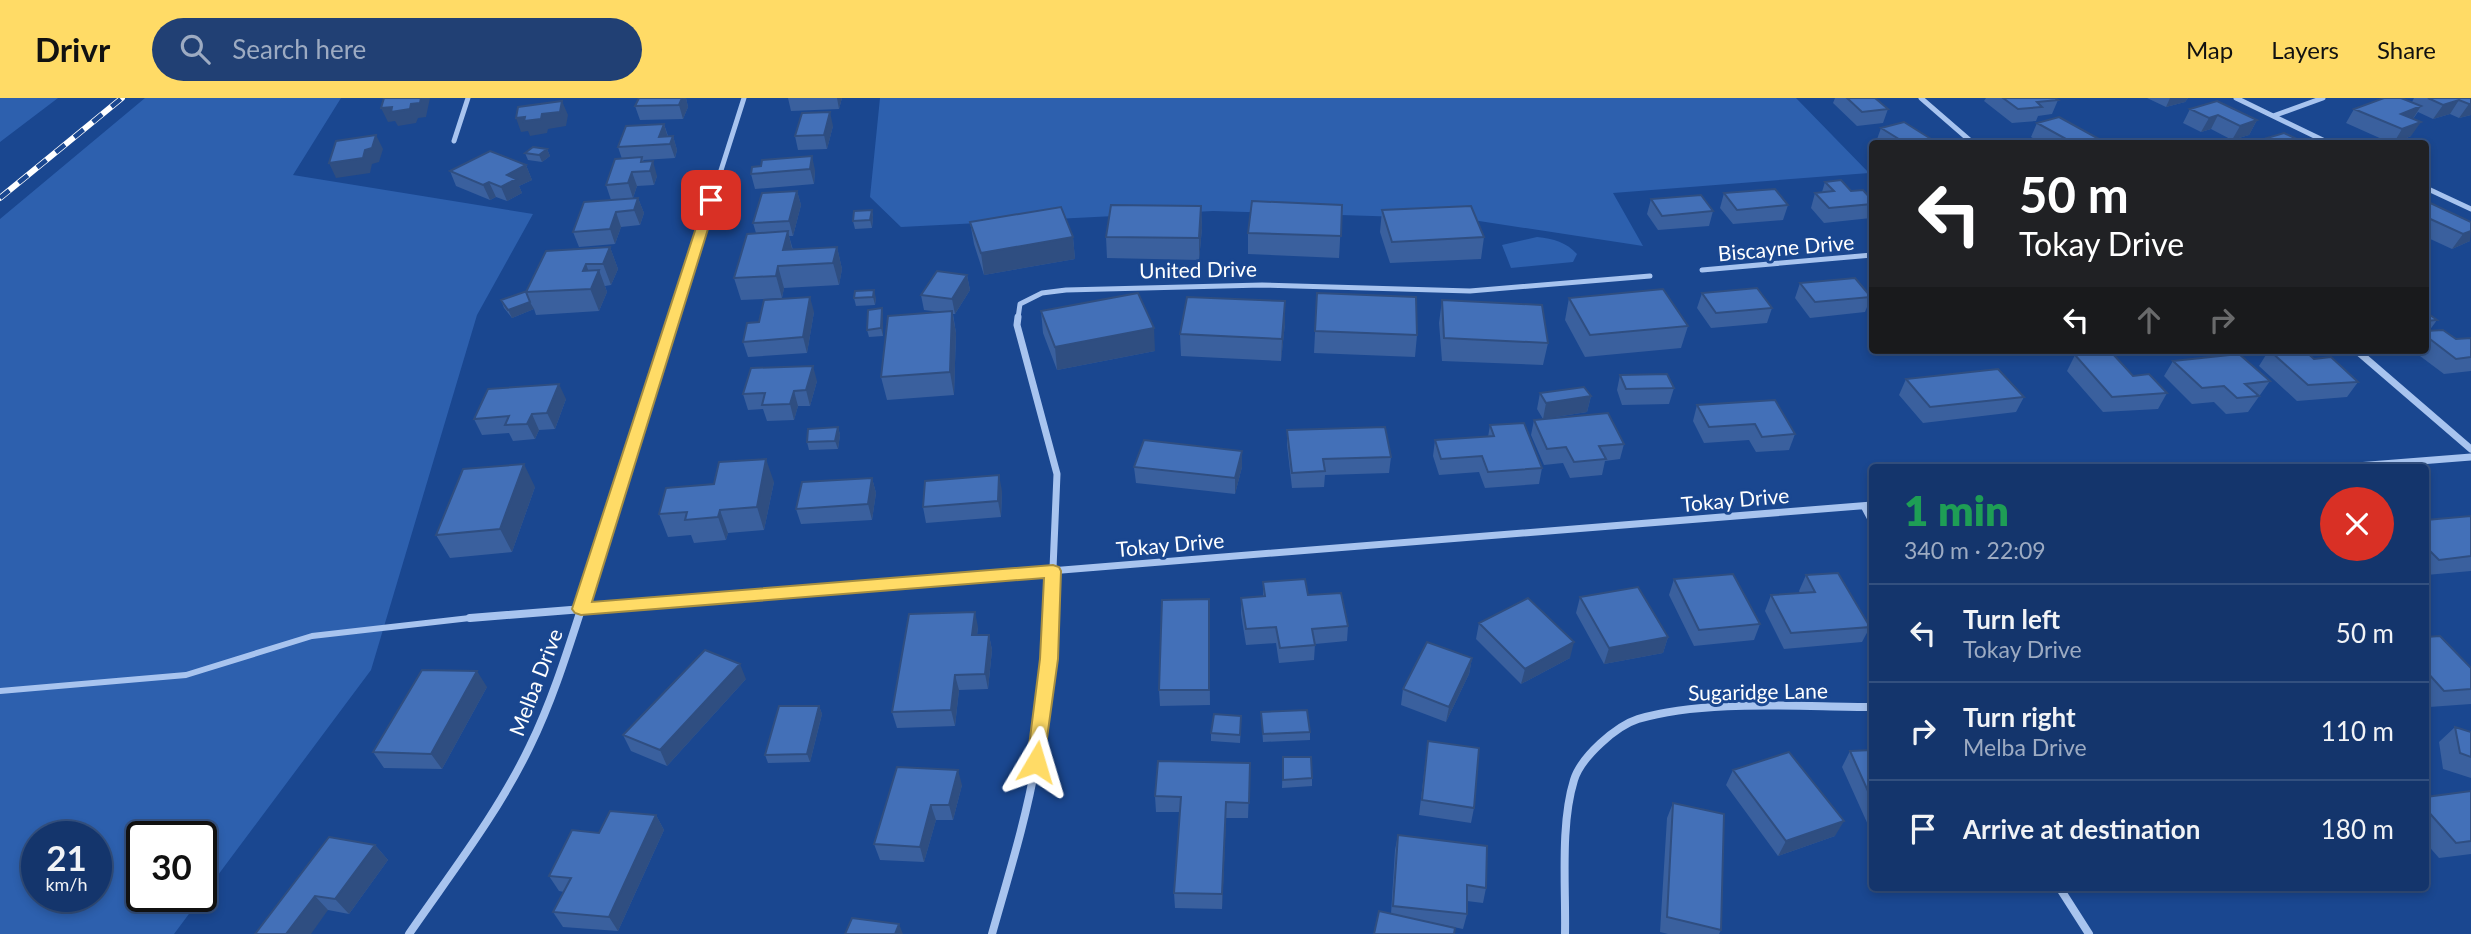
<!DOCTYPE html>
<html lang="en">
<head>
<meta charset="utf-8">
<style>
  :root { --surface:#14356c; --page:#214074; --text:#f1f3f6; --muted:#9dabc2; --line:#33507f; --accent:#ffdb66 }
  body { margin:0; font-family:Lato,sans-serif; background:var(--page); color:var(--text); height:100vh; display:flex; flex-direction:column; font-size:26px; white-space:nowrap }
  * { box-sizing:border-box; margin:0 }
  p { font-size:23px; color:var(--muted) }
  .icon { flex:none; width:38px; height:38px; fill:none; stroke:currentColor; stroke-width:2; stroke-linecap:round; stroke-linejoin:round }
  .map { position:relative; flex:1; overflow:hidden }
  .details { position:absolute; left:1869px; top:366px; width:560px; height:427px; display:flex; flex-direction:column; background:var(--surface); border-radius:7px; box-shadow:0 4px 10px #0003,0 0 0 2px var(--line) }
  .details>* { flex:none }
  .guide { position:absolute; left:1869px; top:42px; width:560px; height:214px; border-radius:7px; box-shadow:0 4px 10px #0003,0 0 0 2px var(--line); background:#202124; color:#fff; overflow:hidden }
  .speed { position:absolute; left:21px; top:723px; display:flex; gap:14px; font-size:35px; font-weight:700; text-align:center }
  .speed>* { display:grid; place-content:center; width:91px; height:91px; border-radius:50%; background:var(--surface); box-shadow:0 4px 10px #0003,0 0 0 2px var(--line); line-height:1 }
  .speed small { font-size:18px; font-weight:400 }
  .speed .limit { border:4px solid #111; border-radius:10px; background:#fff; color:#111 }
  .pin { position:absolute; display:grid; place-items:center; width:60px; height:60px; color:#fff; margin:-30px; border-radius:14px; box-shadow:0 4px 10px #0006 }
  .me { position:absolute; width:77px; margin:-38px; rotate:7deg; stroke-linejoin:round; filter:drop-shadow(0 0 5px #0008) }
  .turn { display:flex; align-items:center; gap:24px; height:147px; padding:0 35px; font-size:32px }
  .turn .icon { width:91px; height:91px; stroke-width:2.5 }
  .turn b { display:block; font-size:49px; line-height:60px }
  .lanes { display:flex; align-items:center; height:66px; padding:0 35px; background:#0003; justify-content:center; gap:35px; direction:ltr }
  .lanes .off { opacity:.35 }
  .round { display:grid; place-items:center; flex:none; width:74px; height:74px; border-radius:37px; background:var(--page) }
  .headline { display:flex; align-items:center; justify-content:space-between; height:119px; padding:0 35px }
  h1 { font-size:42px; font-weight:800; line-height:52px; color:#1e9e55 }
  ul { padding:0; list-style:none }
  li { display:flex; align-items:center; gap:21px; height:98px; padding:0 35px; border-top:2px solid var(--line) }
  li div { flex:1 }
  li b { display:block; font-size:26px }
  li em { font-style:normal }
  header { display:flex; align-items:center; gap:42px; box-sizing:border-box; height:98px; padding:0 35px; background:var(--accent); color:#111 }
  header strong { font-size:33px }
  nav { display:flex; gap:38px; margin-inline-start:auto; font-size:24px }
  .search { width:490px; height:63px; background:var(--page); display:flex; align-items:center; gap:18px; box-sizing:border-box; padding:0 24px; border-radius:38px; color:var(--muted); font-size:26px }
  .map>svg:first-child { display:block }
  .green { fill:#2d60ae; fill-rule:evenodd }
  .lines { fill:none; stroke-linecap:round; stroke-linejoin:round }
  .lane { stroke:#a8c4ef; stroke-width:6 }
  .street-far2 { stroke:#a8c4ef; stroke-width:5 }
  .street-far1 { stroke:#a8c4ef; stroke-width:7 }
  .street { stroke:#a8c4ef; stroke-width:8 }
  .rail-casing { stroke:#fff; stroke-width:6 }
  .rail { stroke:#1a4790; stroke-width:4.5; stroke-dasharray:12; stroke-linecap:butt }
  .wall { fill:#3a609e }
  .shaded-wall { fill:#2f4e81 }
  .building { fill:#4370b8; stroke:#2f4e81; stroke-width:2 }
  .route { fill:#ffdb66; stroke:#a68e42; stroke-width:2 }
  .labels { text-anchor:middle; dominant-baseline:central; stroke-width:6; stroke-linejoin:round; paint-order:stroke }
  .street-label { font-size:21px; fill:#fff; stroke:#1a4790 }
</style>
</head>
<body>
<header>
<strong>Drivr</strong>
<div class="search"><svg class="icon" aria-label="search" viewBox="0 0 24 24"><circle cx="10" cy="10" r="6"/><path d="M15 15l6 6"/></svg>Search here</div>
<nav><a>Map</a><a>Layers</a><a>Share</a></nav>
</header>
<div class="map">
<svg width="2471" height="836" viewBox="0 0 2471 836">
  <rect width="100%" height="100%" fill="#1a4790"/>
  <path class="green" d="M0 0H58L0 44Z
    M145 0H341L293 77 533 116 477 217 371 572 174 836H0V121ZM37 738H96V798H37ZM142 738H201V798H142Z
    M880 0H1796L1869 75 1613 95 1643 148 1466 121 1213 113 901 129 870 99Z
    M1537 139C1554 141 1566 144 1577 156L1573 164 1511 170 1502 147Z"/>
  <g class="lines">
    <path class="lane" d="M0 593 186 577 312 538 470 520"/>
    <path class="street-far2" d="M1921 0 1974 46
      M2236 0 2331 46
      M2273 18 2323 0
      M454 43 468 0
      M2426 90 2471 111
      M1702 172 1872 157
      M674 220 744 0
      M1018 220 1020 206 1042 195 1066 192 1262 187 1470 193 1650 178"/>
    <path class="street-far1" d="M1018 219 1017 227 1057 376 1052 494
      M2356 252 2471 351
      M2344 369 2471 359
      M1864 408 1872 423
      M586 494 674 219
      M787 494 1872 407"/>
    <path class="street" d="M470 520 808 493
      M2059 789 2089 836
      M409 836C451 775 498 715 530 648 554 599 570 545 587 493
      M992 836C1008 779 1026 722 1036 664 1046 607 1049 550 1052 493
      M1565 836C1566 789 1560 727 1574 682 1581 659 1616 628 1638 621 1706 601 1800 609 1872 609"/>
    <g class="rail-casing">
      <path id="rail" d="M0 100 122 0"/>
    </g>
    <use href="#rail" class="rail"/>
  </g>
  <path class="wall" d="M686 0 688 9 683 21 640 22 635 8Z
    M788 0H842L839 11 791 13Z
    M1835 0H1875L1888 11 1883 25 1857 28 1833 5Z
    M1986 0H2055L2058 2 2052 16 2038 18 2036 23 2012 25 1984 3Z
    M2147 0H2188L2185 4 2166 9Z
    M2414 0H2471V17L2459 20 2450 16 2433 21 2418 14 2413 21 2411 38 2393 46 2346 25 2354 11 2412 4Z
    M2190 11 2257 22 2249 37 2232 42 2211 31 2201 34 2183 25Z
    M2037 25 2097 46H2043L2031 39Z
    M664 26 668 38H673L677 52 675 60 643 62 657 78 654 87 637 88 633 100 611 102 606 87 622 61 618 49Z
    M833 28 827 51 798 52 795 38Z
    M1881 30 1939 46H1879L1876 44Z
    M2267 40 2307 46H2264Z
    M547 51 550 58 542 64 528 62 525 55Z
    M526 67 532 82 519 88 522 95 507 103 496 99 490 102 456 88 450 73Z
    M752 69 815 72 814 86 755 91 751 76Z
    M1825 84 1872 102V115L1871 120 1824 125 1811 110 1815 95 1822 94Z
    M797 93 801 107 793 138H789L793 152 837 149 842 171 839 187 784 190 782 200 741 202 734 180 756 135 753 125Z
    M1724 95 1788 107 1783 122 1733 126 1720 110Z
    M638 100 644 115 640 127 621 129 615 146 579 149 573 134Z
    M1651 101 1713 113 1709 128 1658 132 1647 116Z
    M2426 103 2470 143 2452 151 2426 139Z
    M1342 107 1339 160 1248 156V135Z
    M1201 108 1202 130 1199 162 1107 160 1106 139Z
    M872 112 873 119 872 130 855 131 853 123Z
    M1382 112 1484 139 1481 161 1390 165 1380 134Z
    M970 124 1073 139 1075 161 984 177 974 146Z
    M610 149 618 171 611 187 605 188 607 194 599 213 536 217 534 211 512 220 504 210 501 202 527 193Z
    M967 177 970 192 955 216H953L956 235 954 297 887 302 881 279 940 214 924 212 921 197Z
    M1800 185 1871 199 1865 214 1810 220 1795 200Z
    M855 193 876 200 875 207 856 208 854 200Z
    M1317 195 1417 237 1415 259 1314 255Z
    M1702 195 1772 210 1767 225 1711 230 1697 210Z
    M1569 200 1688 228 1681 250 1585 259 1565 222Z
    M1442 202 1548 245 1543 267 1442 263 1439 225Z
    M882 210 883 218V238L869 239 867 232Z
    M1041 213 1155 253 1057 272 1043 235Z
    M814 214 807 255 748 259 743 244 759 224Z
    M2426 214 2437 222 2429 233 2456 241 2471 240V273L2444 276 2412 252H2426Z
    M1285 225 1281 263 1181 258 1180 236Z
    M2269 252 2314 261 2358 284 2347 299 2297 303 2259 268Z
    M2075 257 2133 278 2167 295 2158 311 2103 314 2067 273Z
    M2173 263 2270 283 2248 314 2226 316 2214 304 2192 306 2164 278Z
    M1620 277 1674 290 1669 306 1622 307 1617 292Z
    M1906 281 2024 299 2016 314 1923 325 1899 297Z
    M817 283 810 308H798L794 322 767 323 763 311 748 312 743 296Z
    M1540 295 1591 298 1587 314 1543 321 1537 311Z
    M566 301 555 331 539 332 535 341 513 343 509 335 482 337 474 321Z
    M1697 307 1795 336 1789 352 1756 354 1749 342 1704 345 1693 323Z
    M1534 322 1624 346 1620 361 1605 363 1602 377 1570 380 1563 365 1544 367 1531 337Z
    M1490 327 1542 370 1539 386 1485 390 1479 374 1439 377 1433 358 1435 342 1488 339Z
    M838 329 840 337 838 351 809 352 807 344Z
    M1287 332 1391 359 1389 375 1325 377 1324 389 1292 390 1287 347Z
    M1242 353V369L1235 396 1136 385 1134 369Z
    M872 380 876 395 872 422 801 426 796 411Z
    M774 384 764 432 728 435 726 442 694 445 691 437 668 439 659 416Z
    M535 389 512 454 450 460 436 437Z
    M1002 393 1001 419 926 425 923 409Z
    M2471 418V473L2426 477V422Z
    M1806 477 1870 529 1862 544 1784 551 1765 513 1771 497 1800 495 1799 493Z
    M1674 481 1760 526 1754 542 1694 548 1669 497Z
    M1263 484 1308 497 1348 528 1347 543 1315 546 1314 562 1279 565 1276 545 1246 547 1241 516V500L1263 499Z
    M1580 499 1668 539 1663 555 1604 566 1576 515Z
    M1209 501 1210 607 1160 608 1159 592Z
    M1479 525 1570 560 1521 586 1476 541Z
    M978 529 977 537H989L992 552 988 591 959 592 955 628 897 630 892 614Z
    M2426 539 2471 570V606L2429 609 2426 605Z
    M1472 560 1469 576 1446 624 1401 607 1403 591Z
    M746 581 667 668 631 653 623 637Z
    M487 589 442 671 384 670 373 654Z
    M819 608 822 616 810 664 768 665 765 657Z
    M1261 614 1310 634V642L1263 644Z
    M1241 626 1240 645 1211 643V635Z
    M2455 629 2471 634V680L2443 671 2439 644Z
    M1428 643 1474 710 1471 725 1419 717Z
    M1872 652V728L1869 729 1842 669 1850 653Z
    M1283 659 1312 680V688L1282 690Z
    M1250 665 1248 720H1226L1222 811 1175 810 1174 795 1180 714H1156L1155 698Z
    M897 669 962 687 953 722H936L924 764 880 762 874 746Z
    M1733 672 1835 738 1778 758 1726 687Z
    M2471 693V756L2439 760 2426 745V699Z
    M1673 705 1721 832 1719 836H1668L1660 834 1667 720Z
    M656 717 664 732 618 833 563 829 553 814 564 794 559 793 549 778 599 735Z
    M1398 737 1486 790 1483 805 1467 803V816L1463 831 1391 816 1395 752Z
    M375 747 388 762 349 816 328 812 255 836Z"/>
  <path class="shaded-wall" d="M421 0H430L426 19 418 20 416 25 398 28 395 23 388 24 381 10Z
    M682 0H686L688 9 683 21 679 7Z
    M837 0H842L839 11Z
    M2170 0H2188L2185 4 2166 9Z
    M2459 2 2450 16 2433 21 2443 7Z
    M562 3 568 17 566 28 548 31 547 35 530 38 528 33 521 34 516 20 542 16Z
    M2469 6H2471V17L2459 20Z
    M2421 8 2412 22 2401 16Z
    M830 14 833 28 827 51 824 37Z
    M2218 17 2211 31 2201 34 2209 20Z
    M2257 22 2249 37 2232 42 2240 28Z
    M2421 24 2411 38 2393 46 2402 31Z
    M664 26 668 40 659 39Z
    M376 37 383 51 379 64 372 66 370 75 336 80 329 65 365 52Z
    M673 38 677 52 675 60 670 46Z
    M2099 41 2097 46H2082Z
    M547 51 550 58 542 64 539 57Z
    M812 58 815 72 814 86 810 71Z
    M653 63 657 78 654 87 650 73Z
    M526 67 532 82 519 88 522 95 507 103 501 89 507 77Z
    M632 74 637 88 633 100 628 85Z
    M489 84 496 99 490 102 483 87Z
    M797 93 801 107 793 138 789 123Z
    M638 100 644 115 640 127 634 112Z
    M1201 108 1202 130 1199 162V140Z
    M872 112 873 119 872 130 870 122Z
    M616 114 621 129 615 146 610 131Z
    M788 133 793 155 783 152Z
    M2471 133 2470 143 2452 151 2463 136Z
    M1073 139 1075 161 984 177 981 155Z
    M610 149 618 171 611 187 603 166Z
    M837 149 842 171 839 187 833 165Z
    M586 166 593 185 599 172 607 194 599 213 583 173Z
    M778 168 784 190 782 200 776 178Z
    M967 177 970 192 955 216 952 201Z
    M874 192 876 200 875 207 873 199Z
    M810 199 814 214 807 255 803 239Z
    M1285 203V225L1281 263 1282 241Z
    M530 204 534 211 512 220 508 212Z
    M882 210 883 218V238L881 230Z
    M952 213 956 235 954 297 950 274Z
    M1154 230 1155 253 1057 272 1055 249Z
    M813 268 817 283 810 308 806 292Z
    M559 286 566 301 555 331 547 315Z
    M794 293 798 308 794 322 790 306Z
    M1591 298 1587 314 1543 321 1546 305Z
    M532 316 539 332 535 341 527 326Z
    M838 329 840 337 838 351 835 343Z
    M1242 353V369L1235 396V380Z
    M766 361 774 384 764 432 757 409Z
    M524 366 535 389 512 454 500 431Z
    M999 377 1002 393 1001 419 998 403Z
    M872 380 876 395 872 422 868 406Z
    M720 412 728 435 726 442 718 419Z
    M975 514 978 529 975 553 972 537Z
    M989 537 992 552 988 591 985 576Z
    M1668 539 1663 555 1604 566 1609 550Z
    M1574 544 1570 560 1521 586 1525 571Z
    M1472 560 1469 576 1446 624 1449 609Z
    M740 566 746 581 667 668 660 652Z
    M477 573 487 589 442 671 431 656Z
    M955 577 959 592 955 628 951 612Z
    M819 608 822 616 810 664 807 656Z
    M958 672 962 687 953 722 949 707Z
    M1226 704V720L1222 811V796Z
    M931 707 936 722 924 764 920 749Z
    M656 717 664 732 618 833 609 819Z
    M1844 723 1835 738 1778 758 1786 743Z
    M375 747 388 762 349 816 335 801Z
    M315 798 328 812 311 836H286Z
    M899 826 903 836H895Z"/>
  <path class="building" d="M384 0H421L420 5 411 6 410 11 391 14 392 9 381 10Z
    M639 0H682L679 7 635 8Z
    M1847 0H1875L1888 11 1862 14Z
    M2003 0H2055L2058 2 2037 4 2042 9 2018 11Z
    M2384 0H2401L2421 8 2401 16 2421 24 2402 31 2354 11Z
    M2428 0H2471V6H2469L2459 2 2443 7Z
    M562 3 560 14 542 16 541 21 524 23 525 19 516 20 518 9Z
    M2217 3 2257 22 2240 28 2218 17 2209 20 2190 11Z
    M830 14 824 37 795 38 802 15Z
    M2059 19 2099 41 2082 46H2075L2037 25Z
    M1904 24 1939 46H1907L1881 30Z
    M664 26 659 39 673 38 670 46 618 49 626 28Z
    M2284 35 2307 46H2278L2267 40Z
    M376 37 372 50 365 52 363 60 329 65 336 43Z
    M533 49 547 51 539 57 525 55Z
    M490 53 526 67 507 77 516 81 501 89 489 84 483 87 450 73Z
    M812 58 810 71 751 76 752 69 761 68 762 62Z
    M642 59 641 64 653 63 650 73 632 74 628 85 606 87 615 61Z
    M1841 82 1851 93 1863 92 1872 102V106L1829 110 1815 95 1834 93 1825 84Z
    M1775 91 1788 107 1737 112 1724 95Z
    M797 93 789 123 753 125 762 95Z
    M1701 97 1713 113 1662 118 1651 101Z
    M638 100 634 112 616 114 610 131 573 134 584 104Z
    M1252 103 1342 107 1341 138 1248 135Z
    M2426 103 2471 124V133L2463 136 2426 119Z
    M1111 107 1201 108 1199 140 1106 139Z
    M1471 108 1484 139 1392 144 1382 112Z
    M1061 109 1073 139 981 155 970 124Z
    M872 112 870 122 853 123 854 113Z
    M788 133 783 152 837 149 833 165 778 168 776 178 734 180 747 136Z
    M610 149 603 166H586L583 173 599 172 591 191 526 194 546 153Z
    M937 173 967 177 952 201 921 197Z
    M1855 180 1871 199 1815 204 1800 185Z
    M1757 190 1772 210 1716 215 1702 195Z
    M1663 191 1688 228 1590 237 1569 200Z
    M874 192 873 199 854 200 855 193Z
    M527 193 526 194 530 204 508 212 501 202Z
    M1138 195 1154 230 1055 249 1041 213Z
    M1317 195 1416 199 1417 237 1315 233Z
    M810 199 803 239 743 244 747 225 759 224 764 202Z
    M1187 199 1285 203 1282 241 1180 236Z
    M1442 202 1542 207 1548 245 1444 240Z
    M882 210 881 230 867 232 868 212Z
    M952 213 950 274 881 279 888 218Z
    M2426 214 2437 222 2426 223Z
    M2443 232 2456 241 2471 240V259L2456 261 2426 238V233Z
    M2269 252H2304L2314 261 2331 259 2358 284 2308 287Z
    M2112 255 2133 278 2149 276 2167 295 2112 299 2075 257Z
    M2239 256 2270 283 2245 286 2259 298 2237 300 2224 288 2202 290 2173 263Z
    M813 268 806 292 794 293 790 306 762 307 765 295 743 296 751 270Z
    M1998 271 2024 299 1930 309 1906 281Z
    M1667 276 1674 290 1626 291 1620 277Z
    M559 286 547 315 532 316 527 326 505 327 509 318 474 321 488 291Z
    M1584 289 1591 298 1546 305 1540 295Z
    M1775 302 1795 336 1762 339 1755 326 1709 329 1697 307Z
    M1608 315 1624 346 1599 348 1606 361 1574 364 1566 349 1547 351 1534 322Z
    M1524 325 1542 370 1488 374 1482 358 1441 361 1435 342 1494 338 1490 327Z
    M838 329 835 343 807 344 808 331Z
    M1385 329 1391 359 1323 361 1325 373 1292 375 1287 332Z
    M1144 342 1242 353 1235 380 1134 369Z
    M766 361 757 409 720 412 718 419 685 422 687 414 659 416 666 390 714 386 719 364Z
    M524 366 500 431 436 437 463 371Z
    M999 377 998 403 923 409 925 383Z
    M872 380 868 406 796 411 802 384Z
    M2471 418V458L2439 462 2426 449V422Z
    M1838 475 1870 529 1791 535 1771 497 1815 494 1806 477Z
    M1733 476 1760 526 1699 532 1674 481Z
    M1305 481 1308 497 1341 495 1348 528 1312 531 1315 547 1280 550 1276 529 1246 531 1241 500 1265 498 1263 484Z
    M1638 489 1668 539 1609 550 1580 499Z
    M1528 500 1574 544 1525 571 1479 525Z
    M1209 501V592H1159L1162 502Z
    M975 514 972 537H989L985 576 955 577 951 612 892 614 909 516Z
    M2440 538 2471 570V591L2444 593 2426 573V539Z
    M1427 544 1472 560 1449 609 1403 591Z
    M705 552 740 566 660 652 623 637Z
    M422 572 477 573 431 656 373 654Z
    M779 608H819L807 656 765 657Z
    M1307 612 1310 634 1263 636 1261 614Z
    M1214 616 1241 618 1240 637 1211 635Z
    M2455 629 2471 634V659L2460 655Z
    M1428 643 1479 650 1474 710 1422 702Z
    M1872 652V702L1850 653Z
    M1789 654 1844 723 1786 743 1733 672Z
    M1283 659H1311L1312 680 1283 682Z
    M1158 663 1250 665 1249 705 1226 704 1222 796 1174 795 1181 699 1155 698Z
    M897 669 958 672 949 707H931L920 749 874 746Z
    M2471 693V743L2456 745 2426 711V699Z
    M1673 705 1724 716 1721 832 1667 819Z
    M610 713 656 717 609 819 553 814 571 780 549 778 572 732 599 735Z
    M1398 737 1487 748 1486 790 1467 787V816L1393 808Z
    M329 739 375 747 335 801 315 798 286 836H255Z
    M1379 813 1455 830 1454 836H1374Z
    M852 820 899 826 895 836H845Z"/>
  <path class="route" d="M711 99 717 102 592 504 1053 467 1059 469 1061 473 1058 561 1043 669 1036 672 1029 669 1027 664 1040 561 1044 480 581 517 575 515 572 511 705 102Z"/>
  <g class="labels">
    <g class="street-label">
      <text transform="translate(1786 149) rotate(-5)">Biscayne Drive</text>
      <text transform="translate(1198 171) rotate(-1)">United Drive</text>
      <text transform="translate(1735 401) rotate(-5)">Tokay Drive</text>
      <text transform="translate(1170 446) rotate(-5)">Tokay Drive</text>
      <text transform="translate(535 584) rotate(-69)">Melba Drive</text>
      <text transform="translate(1758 593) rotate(-1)">Sugaridge Lane</text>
    </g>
  </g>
</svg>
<div class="speed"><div>21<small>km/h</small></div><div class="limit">30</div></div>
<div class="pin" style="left:711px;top:102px;background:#d93025"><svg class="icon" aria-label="arrive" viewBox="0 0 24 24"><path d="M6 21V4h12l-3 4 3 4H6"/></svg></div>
<svg class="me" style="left:1036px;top:664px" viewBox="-20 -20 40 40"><path d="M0-17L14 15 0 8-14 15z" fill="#ffdb66" stroke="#fff" stroke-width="4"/></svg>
<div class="guide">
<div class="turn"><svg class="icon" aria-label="left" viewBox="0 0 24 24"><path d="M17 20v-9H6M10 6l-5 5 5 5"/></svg><div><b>50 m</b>Tokay Drive</div></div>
<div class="lanes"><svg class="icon" aria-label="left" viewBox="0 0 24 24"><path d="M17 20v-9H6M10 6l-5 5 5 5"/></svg><svg class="icon off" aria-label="ahead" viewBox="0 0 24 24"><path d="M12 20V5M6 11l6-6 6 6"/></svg><svg class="icon off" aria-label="right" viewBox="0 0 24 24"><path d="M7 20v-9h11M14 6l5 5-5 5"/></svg></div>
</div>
<section class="details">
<div class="headline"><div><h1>1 min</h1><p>340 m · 22:09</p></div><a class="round" style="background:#d93025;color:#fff"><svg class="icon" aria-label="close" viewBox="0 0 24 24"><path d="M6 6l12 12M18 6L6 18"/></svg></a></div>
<ul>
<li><svg class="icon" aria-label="left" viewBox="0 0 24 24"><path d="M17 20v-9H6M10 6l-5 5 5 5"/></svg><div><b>Turn left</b><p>Tokay Drive</p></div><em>50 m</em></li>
<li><svg class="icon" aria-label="right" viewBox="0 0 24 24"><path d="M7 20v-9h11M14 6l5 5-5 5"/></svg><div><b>Turn right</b><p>Melba Drive</p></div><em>110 m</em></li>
<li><svg class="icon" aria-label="arrive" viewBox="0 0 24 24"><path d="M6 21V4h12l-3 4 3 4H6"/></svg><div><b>Arrive at destination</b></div><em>180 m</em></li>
</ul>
</section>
</div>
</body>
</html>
